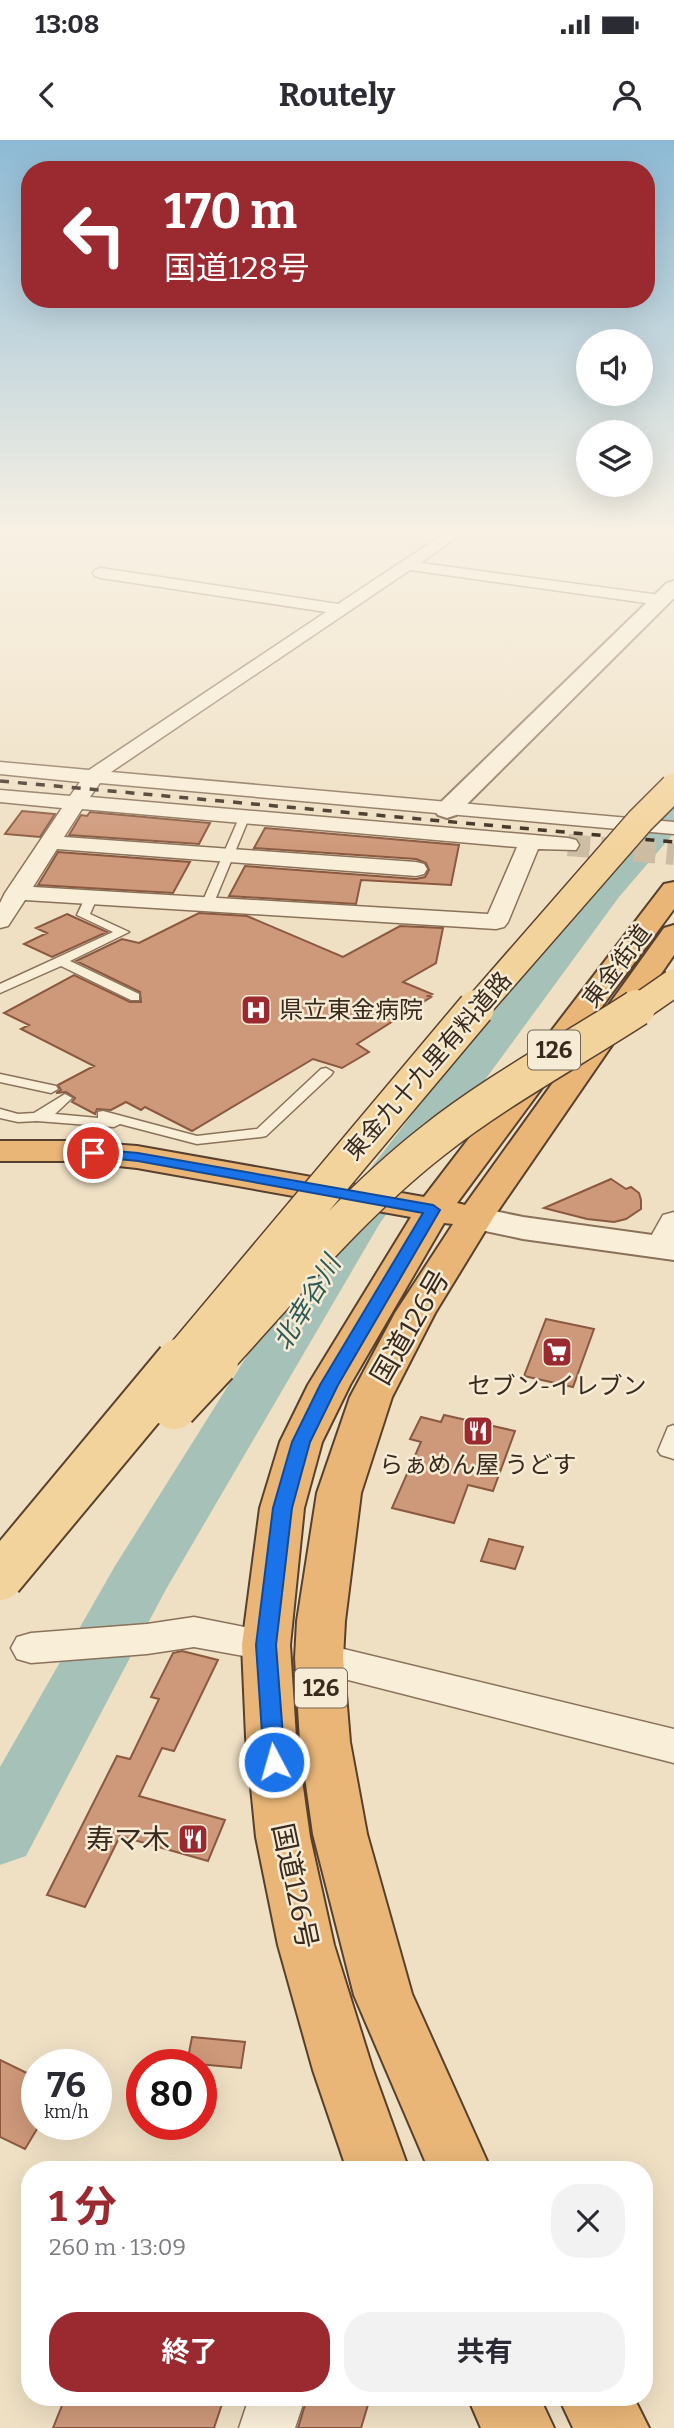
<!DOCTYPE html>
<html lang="ja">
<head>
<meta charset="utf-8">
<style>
  :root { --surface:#fff; --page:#f2f2f3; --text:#2b2b33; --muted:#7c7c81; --accent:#9b2930 }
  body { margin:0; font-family:Bitter,"Noto Sans JP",serif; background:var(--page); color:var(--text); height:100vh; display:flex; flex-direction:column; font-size:26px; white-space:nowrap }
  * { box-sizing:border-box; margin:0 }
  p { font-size:23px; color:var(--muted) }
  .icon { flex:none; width:38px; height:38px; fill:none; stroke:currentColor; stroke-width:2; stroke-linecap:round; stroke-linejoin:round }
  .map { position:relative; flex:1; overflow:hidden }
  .panel { position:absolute; left:21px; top:2021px; width:632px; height:245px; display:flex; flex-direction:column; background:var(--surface); border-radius:28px; box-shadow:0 7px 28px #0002 }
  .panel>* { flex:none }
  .top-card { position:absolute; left:21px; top:21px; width:634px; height:147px; border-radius:28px; box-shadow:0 7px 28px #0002; background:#9b2930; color:#fff; overflow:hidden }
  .tools { position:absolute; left:576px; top:189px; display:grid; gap:14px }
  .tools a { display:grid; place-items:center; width:77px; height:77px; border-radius:50%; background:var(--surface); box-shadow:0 7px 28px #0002; font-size:35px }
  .speed { position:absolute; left:21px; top:1909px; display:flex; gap:14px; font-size:35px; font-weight:700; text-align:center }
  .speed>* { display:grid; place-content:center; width:91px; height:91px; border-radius:50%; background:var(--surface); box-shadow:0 7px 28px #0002; line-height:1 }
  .speed small { font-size:18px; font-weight:400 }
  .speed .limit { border:10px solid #d22; background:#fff; color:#111 }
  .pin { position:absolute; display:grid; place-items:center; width:60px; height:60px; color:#fff; margin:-30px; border:4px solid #fff; border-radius:50%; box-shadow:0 2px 7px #0007 }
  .me { position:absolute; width:77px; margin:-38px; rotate:354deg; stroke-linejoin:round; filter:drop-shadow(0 0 5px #0008) }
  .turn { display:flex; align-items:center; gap:24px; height:147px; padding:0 28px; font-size:32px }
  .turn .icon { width:91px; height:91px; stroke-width:2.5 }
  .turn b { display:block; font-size:49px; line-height:60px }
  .round { display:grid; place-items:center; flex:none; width:74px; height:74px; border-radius:28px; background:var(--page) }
  .head { display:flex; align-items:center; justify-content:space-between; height:119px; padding:0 28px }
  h1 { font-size:42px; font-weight:700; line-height:52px; color:var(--accent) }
  .cta { display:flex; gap:14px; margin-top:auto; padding:14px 28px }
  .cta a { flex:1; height:80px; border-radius:28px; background:var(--accent); color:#fff; font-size:28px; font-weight:700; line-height:80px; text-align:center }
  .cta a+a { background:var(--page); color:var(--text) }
  .status { display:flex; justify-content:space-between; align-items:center; height:49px; padding:0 35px; background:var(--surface); direction:ltr }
  .status svg { height:19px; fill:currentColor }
  header { display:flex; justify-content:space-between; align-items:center; height:91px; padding:0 28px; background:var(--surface); font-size:32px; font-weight:700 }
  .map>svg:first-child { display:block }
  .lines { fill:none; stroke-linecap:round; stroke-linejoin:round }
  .river { fill:#a6c2b8; fill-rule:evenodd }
  .building { fill:#ce987a; stroke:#8a5940; stroke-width:2 }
  .minor-tunnel { stroke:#cbbca3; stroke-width:22; stroke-dasharray:22 11; stroke-linecap:butt }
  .service-casing { stroke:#8a715a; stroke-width:3 }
  .minor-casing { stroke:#8a715a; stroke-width:3 }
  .tertiary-casing { stroke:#8a715a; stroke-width:4 }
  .trunk-casing { stroke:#58402e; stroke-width:4 }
  .service { fill:#f9eed8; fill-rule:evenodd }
  .minor { fill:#f9eed8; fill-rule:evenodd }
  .tertiary { fill:#f9eed8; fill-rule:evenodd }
  .trunk { fill:#e9b678; fill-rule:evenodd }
  .rail { stroke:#3a2a1e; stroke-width:3.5; stroke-dasharray:9 9; stroke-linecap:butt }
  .primary-bridge-far2-casing { stroke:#58402e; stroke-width:30; stroke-linecap:butt }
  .primary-bridge-far1-casing { stroke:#58402e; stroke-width:39; stroke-linecap:butt }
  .primary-bridge-casing { stroke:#58402e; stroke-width:50; stroke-linecap:butt }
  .primary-bridge-far2 { stroke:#f3d39c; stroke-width:27 }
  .primary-bridge-far1 { stroke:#f3d39c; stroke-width:36 }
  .primary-bridge { stroke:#f3d39c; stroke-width:46 }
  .route { fill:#1a73e8; stroke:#114b97; stroke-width:2 }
  .labels { text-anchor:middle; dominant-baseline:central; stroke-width:5; stroke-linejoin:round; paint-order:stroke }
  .shield { fill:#f6ebd4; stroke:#726455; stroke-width:2 }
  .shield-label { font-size:23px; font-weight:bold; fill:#3a2a1e }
  .street-label { font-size:24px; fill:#3a2a1e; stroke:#f6ebd4 }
  .poi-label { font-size:24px; fill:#3a2a1e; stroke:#f6ebd4 }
  .water-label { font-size:26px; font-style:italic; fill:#2d5a55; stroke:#f6ebd4 }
  .near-street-label { font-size:28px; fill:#3a2a1e; stroke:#f6ebd4 }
  .near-poi-label { font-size:28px; fill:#3a2a1e; stroke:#f6ebd4; text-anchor:end }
</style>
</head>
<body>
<div class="status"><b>13:08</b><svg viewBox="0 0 49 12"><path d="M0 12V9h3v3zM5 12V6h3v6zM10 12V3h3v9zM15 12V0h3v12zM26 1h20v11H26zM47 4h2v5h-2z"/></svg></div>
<header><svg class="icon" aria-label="back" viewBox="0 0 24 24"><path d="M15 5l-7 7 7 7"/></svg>Routely<svg class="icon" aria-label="person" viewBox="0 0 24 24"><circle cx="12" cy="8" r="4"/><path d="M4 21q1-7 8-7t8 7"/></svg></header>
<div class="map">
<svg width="674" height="2288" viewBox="0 0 674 2288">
  <rect width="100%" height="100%" fill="#efe0c4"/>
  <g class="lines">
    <path class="river" d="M674 660V693L619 757 380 1083 165 1451 26 1716 0 1725V1627L115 1426 339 1069 593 741 662 664Z"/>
  </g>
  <path class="building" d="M22 671 55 674 40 697 5 694Z
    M90 672 210 683 199 704 69 695 81 675 87 676Z
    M265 688 459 705 451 745 361 740 356 764 229 756 245 726 416 739 425 737 429 730 426 723 416 719 254 708Z
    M58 712 190 722 173 753 38 745Z
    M199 773 247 776 343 817 400 786 443 788 436 823 403 842 432 854 428 856 431 857 357 904 369 912 342 928 313 919 192 991 145 967 141 970 126 962 111 970 97 969 95 974 72 962 75 958 66 952 56 953 61 950 58 945 94 926 21 889 29 885 4 873 74 835 130 862H141L140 852 76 821 122 799 139 803Z
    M67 774 107 792 52 817 24 804 47 793 36 788Z
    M611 1039 626 1049 631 1047 639 1053 641 1060V1069L626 1079 614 1082 587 1079 544 1068Z
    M546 1179 594 1189 573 1247 524 1236Z
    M444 1275 515 1291 493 1351 468 1345 454 1383 392 1368 421 1302 410 1299 421 1277 441 1282Z
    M489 1399 523 1407 515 1429 481 1421Z
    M182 1511 218 1520 174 1611 162 1608 139 1656 225 1680 208 1721 120 1696 85 1767 47 1755 117 1616 130 1619 159 1559 151 1557 173 1513Z
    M192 1897 245 1902 241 1928 187 1923Z
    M0 1920 37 1938V1989L25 2009 0 1997Z
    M65 2258H224L214 2288H53Z
    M307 2258H370L361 2288H298Z"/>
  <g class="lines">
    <path class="minor-tunnel" d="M568 705 674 714"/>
    <g class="service-casing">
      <path id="service" d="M244 675 249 678 213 765 207 768 203 767 201 765 239 678Z
        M91 755 97 758 90 774 129 792 70 821 139 854V860H131L61 826 0 853V844L113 792 77 775 85 758Z
        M326 928 333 932 331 935 266 996 261 997 197 1004 120 984 114 987 37 981 18 982 0 978V969L18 974 34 973 65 954 72 958 55 974 98 978V972L103 971 197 996 257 989 321 929Z
        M0 934 56 946 58 949 51 953 0 942Z
        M674 1285V1319L661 1315 658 1311 668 1287Z"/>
    </g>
    <g class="minor-casing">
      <path id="minor" d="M448 391H465L421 423 660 455 668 460 660 465 410 430 111 632 674 682V694L100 643 90 657 568 698 576 700 579 705 576 710 538 709 508 782 504 787 496 789 25 760 8 786 0 788V763L5 753 62 668 0 662V650L70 656 80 642 0 634V622L89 630 326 472 101 438 95 436 93 433 95 430 101 428 338 464ZM82 669 517 707 488 774 33 747 57 709 416 736 424 734 427 729 424 724 416 722 64 697Z
        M674 1072V1109L671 1114 660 1116 649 1114 645 1107 663 1075Z
        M194 1477 280 1494 286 1505 280 1516 266 1520 194 1507 147 1514 31 1523 17 1519 11 1508 17 1497 31 1493 147 1484Z
        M319 1503 674 1589V1623L305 1529 299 1518 305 1507Z
        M249 2258H305L295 2288H239Z"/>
    </g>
    <g class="tertiary-casing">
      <path id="tertiary" d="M674 441V458L456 675 447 678 438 675 434 670 438 665 667 443Z
        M475 1067 523 1077 674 1098V1120L523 1099 462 1086 457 1078 462 1070Z"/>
    </g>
    <g class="trunk-casing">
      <path id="trunk" d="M674 742V769L457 1063 465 1065 664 788 674 785V815L493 1078 435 1173 392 1257 361 1353 345 1481 343 1518 350 1602 367 1694 412 1854 491 2030H429L354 1855 313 1694 300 1602 295 1518 297 1481 317 1353 350 1257 395 1173 453 1084 444 1083 350 1245 322 1302 304 1368 290 1505 296 1597 310 1697 334 1805 373 1930 409 2030H347L313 1930 278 1805 256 1697 246 1597 242 1505 260 1368 280 1302 308 1245 411 1077 137 1028 71 1021H0V1001H71L137 1006 424 1057 664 744Z
        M468 2258H540L554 2288H481Z
        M559 2258H634L649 2288H573Z"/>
    </g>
    <use href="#service" class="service"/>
    <use href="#minor" class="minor"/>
    <use href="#tertiary" class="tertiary"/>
    <use href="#trunk" class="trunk"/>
    <path class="rail" d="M0 641 674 702"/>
    <g class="primary-bridge-far2-casing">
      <path id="primary-bridge-far2" d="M475 870 640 681 674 647
        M635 870 674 843"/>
    </g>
    <g class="primary-bridge-far1-casing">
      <path id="primary-bridge-far1" d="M177 1224 476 868
        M213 1224C284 1147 351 1065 433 1001 496 951 569 912 637 868"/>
    </g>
    <g class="primary-bridge-casing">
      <path id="primary-bridge" d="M174 1266 215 1222
        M0 1437 179 1222"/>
    </g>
    <use href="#primary-bridge-far2" class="primary-bridge-far2"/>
    <use href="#primary-bridge-far1" class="primary-bridge-far1"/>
    <use href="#primary-bridge" class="primary-bridge"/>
  </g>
  <linearGradient id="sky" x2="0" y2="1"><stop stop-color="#8dbad5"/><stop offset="0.55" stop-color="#f8f1e4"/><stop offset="1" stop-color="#f8f1e4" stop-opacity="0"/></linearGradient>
  <rect width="674" height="712" fill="url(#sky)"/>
  <path class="route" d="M93 1009 138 1013 433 1065 440 1070 338 1245 310 1302 292 1368 276 1505 285 1622 282 1628 274 1631 267 1628 264 1622 256 1505 273 1368 292 1302 320 1245 423 1073 138 1021 88 1016 86 1013 88 1010Z"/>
  <defs>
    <g id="hospital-square" transform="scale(1.575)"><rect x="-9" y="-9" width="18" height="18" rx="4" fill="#9b2930" stroke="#f6ebd4"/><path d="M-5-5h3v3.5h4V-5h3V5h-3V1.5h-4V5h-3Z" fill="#fff"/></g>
    <g id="supermarket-square" transform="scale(1.575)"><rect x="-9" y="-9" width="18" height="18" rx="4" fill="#9b2930" stroke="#f6ebd4"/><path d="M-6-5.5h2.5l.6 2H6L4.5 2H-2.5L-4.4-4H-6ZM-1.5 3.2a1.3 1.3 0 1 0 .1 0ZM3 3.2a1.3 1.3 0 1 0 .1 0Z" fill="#fff"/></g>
    <g id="restaurant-square" transform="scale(1.575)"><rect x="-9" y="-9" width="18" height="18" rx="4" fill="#9b2930" stroke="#f6ebd4"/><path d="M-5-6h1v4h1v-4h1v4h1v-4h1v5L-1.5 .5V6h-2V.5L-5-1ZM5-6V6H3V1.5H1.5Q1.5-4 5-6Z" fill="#fff"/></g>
  </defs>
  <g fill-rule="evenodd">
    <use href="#hospital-square" x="256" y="870"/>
    <use href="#supermarket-square" x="557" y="1212"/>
    <use href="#restaurant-square" x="478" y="1291"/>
    <use href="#restaurant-square" x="193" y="1699"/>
  </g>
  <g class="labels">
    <g class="shield">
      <rect x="528" y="890.5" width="52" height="39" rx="5"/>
      <rect x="295" y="1528.5" width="52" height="39" rx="5"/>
    </g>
    <g class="shield-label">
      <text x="554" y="910">126</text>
      <text x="321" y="1548">126</text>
    </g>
    <g class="street-label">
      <text transform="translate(617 826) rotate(-53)">東金街道</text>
      <text transform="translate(428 926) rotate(-49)">東金九十九里有料道路</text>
    </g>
    <g class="poi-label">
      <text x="279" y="870" text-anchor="start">県立東金病院</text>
      <text x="557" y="1246">セブン-イレブン</text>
      <text x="478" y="1325">らぁめん屋 うどす</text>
    </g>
    <g class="water-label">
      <text transform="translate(307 1163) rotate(-59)">北幸谷川</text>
    </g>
    <g class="near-street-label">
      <text transform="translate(410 1187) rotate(-60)">国道126号</text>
      <text transform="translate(295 1746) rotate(78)">国道126号</text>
    </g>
    <g class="near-poi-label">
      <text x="170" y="1699">寿マ木</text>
    </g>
  </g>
</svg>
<div class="tools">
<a><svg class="icon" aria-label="sound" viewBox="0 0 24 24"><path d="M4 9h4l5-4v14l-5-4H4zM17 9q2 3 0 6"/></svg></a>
<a><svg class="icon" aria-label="layers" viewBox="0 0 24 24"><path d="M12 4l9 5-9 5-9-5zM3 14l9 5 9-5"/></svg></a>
</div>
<div class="speed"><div>76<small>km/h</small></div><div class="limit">80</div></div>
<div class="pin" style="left:93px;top:1013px;background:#d93025"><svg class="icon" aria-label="arrive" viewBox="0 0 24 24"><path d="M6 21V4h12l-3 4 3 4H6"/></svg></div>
<svg class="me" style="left:274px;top:1622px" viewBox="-20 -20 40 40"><circle r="17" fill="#1a73e8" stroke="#fff" stroke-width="3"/><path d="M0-11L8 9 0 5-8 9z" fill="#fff"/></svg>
<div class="top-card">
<div class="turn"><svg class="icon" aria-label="left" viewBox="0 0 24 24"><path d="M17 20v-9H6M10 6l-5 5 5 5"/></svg><div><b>170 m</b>国道128号</div></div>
</div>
<section class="panel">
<div class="head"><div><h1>1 分</h1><p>260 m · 13:09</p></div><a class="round"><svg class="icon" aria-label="close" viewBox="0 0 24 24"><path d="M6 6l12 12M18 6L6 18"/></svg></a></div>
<div class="cta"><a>終了</a><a>共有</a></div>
</section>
</div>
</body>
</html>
